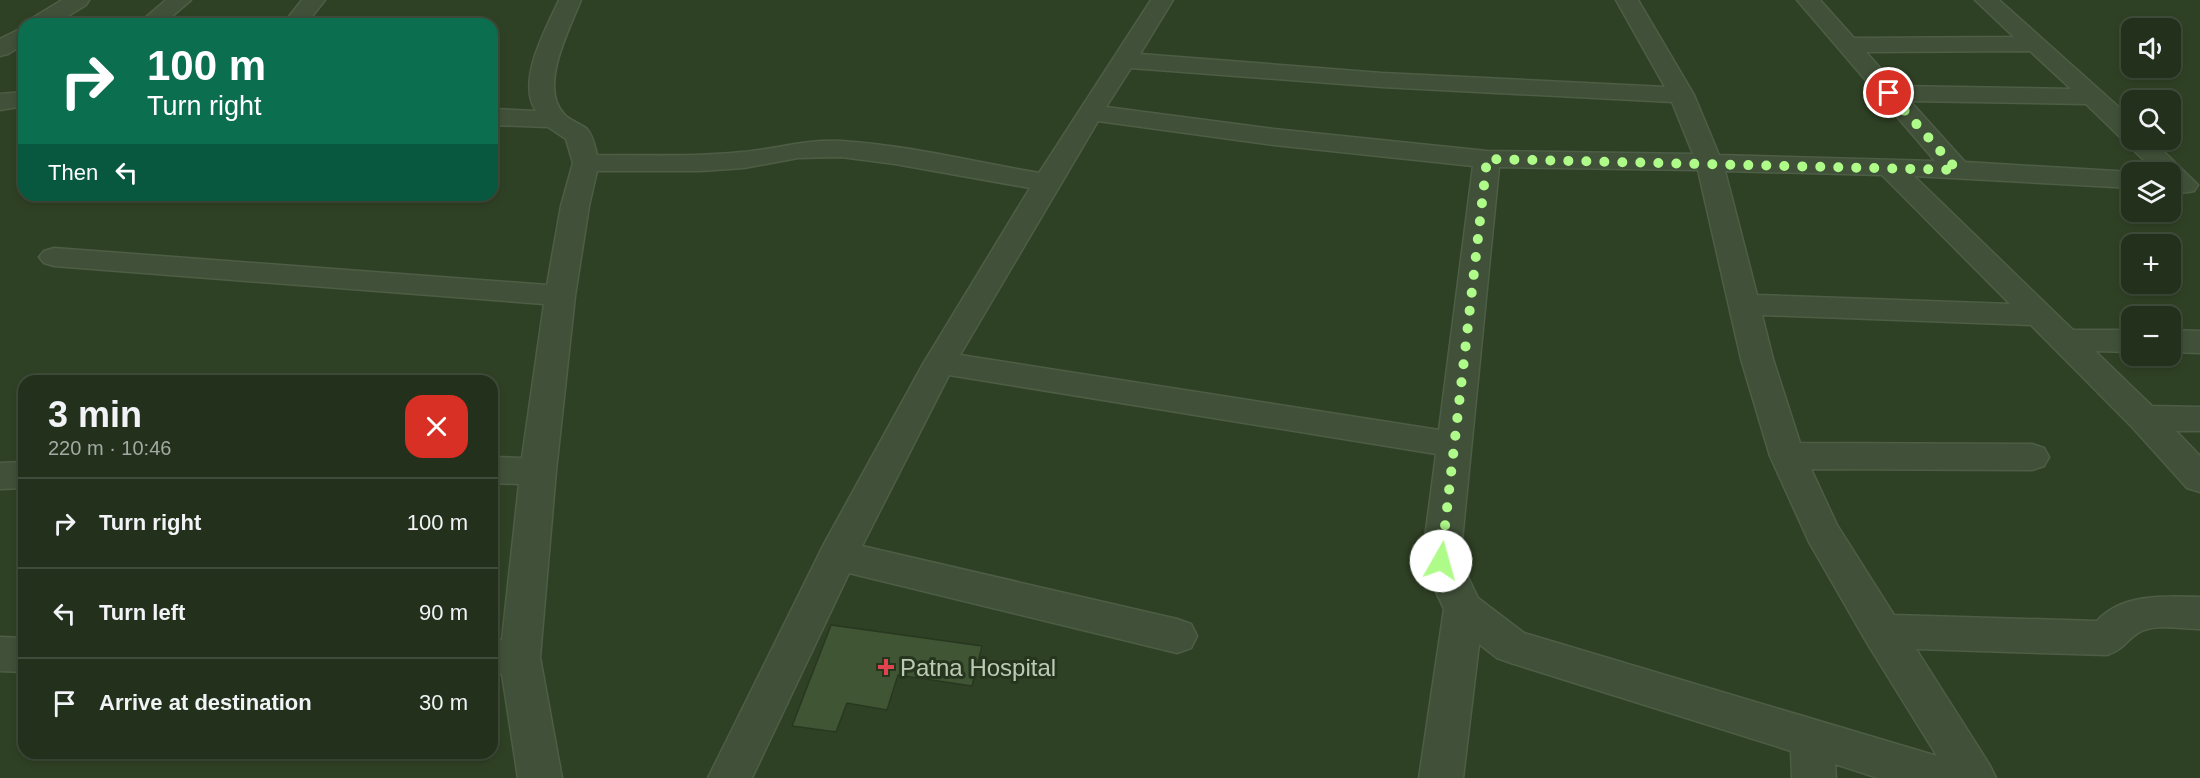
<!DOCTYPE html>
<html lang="en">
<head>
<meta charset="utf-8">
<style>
  :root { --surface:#23311c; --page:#2b3925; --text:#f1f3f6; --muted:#a3a9a3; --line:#404c3b }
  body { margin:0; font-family:Helvetica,sans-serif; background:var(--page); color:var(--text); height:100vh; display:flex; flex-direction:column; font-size:22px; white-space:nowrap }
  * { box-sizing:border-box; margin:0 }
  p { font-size:20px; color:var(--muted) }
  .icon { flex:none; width:33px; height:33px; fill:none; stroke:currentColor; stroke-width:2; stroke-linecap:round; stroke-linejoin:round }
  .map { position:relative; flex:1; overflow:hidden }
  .side { position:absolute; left:18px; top:375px; width:480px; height:384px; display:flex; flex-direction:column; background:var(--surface); border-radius:18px; box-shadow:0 3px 9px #0003,0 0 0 2px var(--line) }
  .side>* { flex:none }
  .hud { position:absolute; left:18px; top:18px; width:480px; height:183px; border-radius:18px; box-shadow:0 3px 9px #0003,0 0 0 2px var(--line); background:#0b6e4f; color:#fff; overflow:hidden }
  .tools { position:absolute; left:2121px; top:18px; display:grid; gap:12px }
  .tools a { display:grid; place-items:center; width:60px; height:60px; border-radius:12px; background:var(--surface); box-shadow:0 3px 9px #0003,0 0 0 2px var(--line); font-size:30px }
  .pin { position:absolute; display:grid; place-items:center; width:51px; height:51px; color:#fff; margin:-26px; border:3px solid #fff; border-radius:50%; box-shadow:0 2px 6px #0007 }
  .me { position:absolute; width:66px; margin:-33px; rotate:7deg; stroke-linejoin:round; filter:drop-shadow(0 0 4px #0008) }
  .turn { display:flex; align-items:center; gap:21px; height:126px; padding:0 30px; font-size:27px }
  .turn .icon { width:78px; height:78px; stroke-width:2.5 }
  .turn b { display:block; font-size:42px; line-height:51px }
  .then { display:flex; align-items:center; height:57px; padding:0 30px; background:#0003; gap:12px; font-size:22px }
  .round { display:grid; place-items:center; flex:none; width:63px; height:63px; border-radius:18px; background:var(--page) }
  .headline { display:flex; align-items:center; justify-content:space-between; height:102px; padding:0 30px }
  h1 { font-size:36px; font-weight:800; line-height:45px }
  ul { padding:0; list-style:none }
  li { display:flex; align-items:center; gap:18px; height:90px; padding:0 30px; border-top:2px solid var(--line) }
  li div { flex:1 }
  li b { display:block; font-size:22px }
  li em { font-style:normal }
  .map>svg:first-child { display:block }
  .building { fill:#405533; stroke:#283820; stroke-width:1.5 }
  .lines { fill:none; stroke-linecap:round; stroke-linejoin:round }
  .street-casing { stroke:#4d5d46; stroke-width:3 }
  .street { fill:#415139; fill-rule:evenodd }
  .route { stroke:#affb8a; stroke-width:10; stroke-dasharray:0 18 }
  .health-dot { fill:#e0444e; stroke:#26361e; stroke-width:2 }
  .labels { text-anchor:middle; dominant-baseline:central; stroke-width:6; stroke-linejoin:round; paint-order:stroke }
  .near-poi-label { font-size:24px; fill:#bdcbb6; stroke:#26361e; text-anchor:start }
</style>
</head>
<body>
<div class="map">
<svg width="2200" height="778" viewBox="0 0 2200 778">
  <rect width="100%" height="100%" fill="#2f4125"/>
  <path class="building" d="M831 625 982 646 972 686 898 675 887 710 847 703 836 732 792 726Z"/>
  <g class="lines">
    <g class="street-casing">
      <path id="street" d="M62 0H89L86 5 55 24H28L31 19Z
        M166 0H191L163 24H138Z
        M302 0H325L306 24H283Z
        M559 0H581C570 28 538 87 564 114 570 121 580 123 587 129 593 135 595 147 597 155 645 155 694 157 742 152 776 149 807 139 841 141 907 145 974 162 1039 173L1151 0H1173L1140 54 1382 73 1665 87 1616 0H1638L1694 95 1719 155 1935 161 1797 0H1820L1854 38 2014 37 1975 0H1999L2132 119V140H2152L2198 185 2194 191C2185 193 2178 194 2170 187V172H2156L2086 104 1910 101 1965 162 2132 172H2135H2132V188L1914 176 2073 330H2132V352L2095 351 2152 406 2200 407V431H2176L2200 456V492L2187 488 2132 427 2031 325 1762 315 1773 359 1800 443 2032 444 2044 448 2049 457 2044 466 2032 470 1811 469 1837 525 1894 615 2097 621C2122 593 2166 596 2200 597V629C2182 629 2154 623 2138 633 2124 642 2126 648 2107 655L1916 649 1989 764 1996 778H1878L1835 764 1836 778H1792L1791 751 1511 663 1497 658 1479 644 1463 778H1419L1444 609 1422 561 1436 454 949 375 862 546 1177 619 1191 624 1197 636 1191 648 1177 653 849 573 752 778H708L824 544 923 364 1030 188 895 164 841 157 798 158 744 168 700 171H597L589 206 575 296 556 471 540 657 562 778H518L502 674H492V640H502L519 484 492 483V457L522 458 544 304 54 266 44 263 39 257 44 251 54 248 547 285 561 206 573 163 566 139 548 127 492 125V109L536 111C516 81 546 29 559 0ZM2030 51 2071 89 1896 86 1866 52ZM1131 68 1382 87 1672 102 1693 154 1487 151 1274 129 1106 107ZM1098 121 1274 145 1473 166 1439 430 960 355ZM1499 167 1698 170 1741 359 1770 456 1809 542 1867 643 1937 756 1524 633 1478 598 1460 561ZM1725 171 1882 175 2010 304 1757 295Z
        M24 27V44L8 54 0 56V39Z
        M24 92V106L0 110V94Z
        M2170 330 2200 331V353L2170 352Z
        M24 462V488L0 489V463Z
        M0 637 24 638V672L0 671Z"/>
    </g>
    <use href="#street" class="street"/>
  </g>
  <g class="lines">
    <path class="route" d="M1441 561 1487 159 1957 170 1889 93"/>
  </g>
  <path class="health-dot" d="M883 658h6v6h6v6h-6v6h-6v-6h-6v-6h6z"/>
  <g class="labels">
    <g class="near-poi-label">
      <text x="900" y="667">Patna Hospital</text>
    </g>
  </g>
</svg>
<div class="tools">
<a><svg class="icon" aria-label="sound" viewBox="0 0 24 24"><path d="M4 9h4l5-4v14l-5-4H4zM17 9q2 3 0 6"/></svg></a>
<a><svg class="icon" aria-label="search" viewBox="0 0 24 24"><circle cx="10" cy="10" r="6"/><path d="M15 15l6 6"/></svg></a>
<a><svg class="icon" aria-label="layers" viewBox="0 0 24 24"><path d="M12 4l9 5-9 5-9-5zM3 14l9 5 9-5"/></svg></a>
<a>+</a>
<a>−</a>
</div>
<div class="pin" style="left:1889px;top:93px;background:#d93025"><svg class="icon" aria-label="arrive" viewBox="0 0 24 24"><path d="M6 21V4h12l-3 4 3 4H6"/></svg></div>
<svg class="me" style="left:1441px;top:561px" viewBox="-20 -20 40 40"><circle r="19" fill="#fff"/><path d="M0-13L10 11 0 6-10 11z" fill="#affb8a"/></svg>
<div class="hud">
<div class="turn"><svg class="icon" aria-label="right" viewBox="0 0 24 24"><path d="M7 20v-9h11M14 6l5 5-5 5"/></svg><div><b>100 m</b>Turn right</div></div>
<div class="then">Then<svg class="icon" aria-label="left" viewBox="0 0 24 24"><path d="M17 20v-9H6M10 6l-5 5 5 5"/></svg></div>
</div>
<section class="side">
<div class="headline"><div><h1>3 min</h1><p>220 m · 10:46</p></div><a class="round" style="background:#d93025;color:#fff"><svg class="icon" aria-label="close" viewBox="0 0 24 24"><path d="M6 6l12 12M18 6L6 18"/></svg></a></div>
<ul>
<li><svg class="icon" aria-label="right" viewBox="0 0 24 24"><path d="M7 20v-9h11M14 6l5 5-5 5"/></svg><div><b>Turn right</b></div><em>100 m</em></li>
<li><svg class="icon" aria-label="left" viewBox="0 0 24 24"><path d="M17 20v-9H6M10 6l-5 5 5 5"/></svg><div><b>Turn left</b></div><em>90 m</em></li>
<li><svg class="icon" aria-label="arrive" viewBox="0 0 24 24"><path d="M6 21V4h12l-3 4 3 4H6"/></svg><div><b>Arrive at destination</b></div><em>30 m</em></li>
</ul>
</section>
</div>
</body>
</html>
